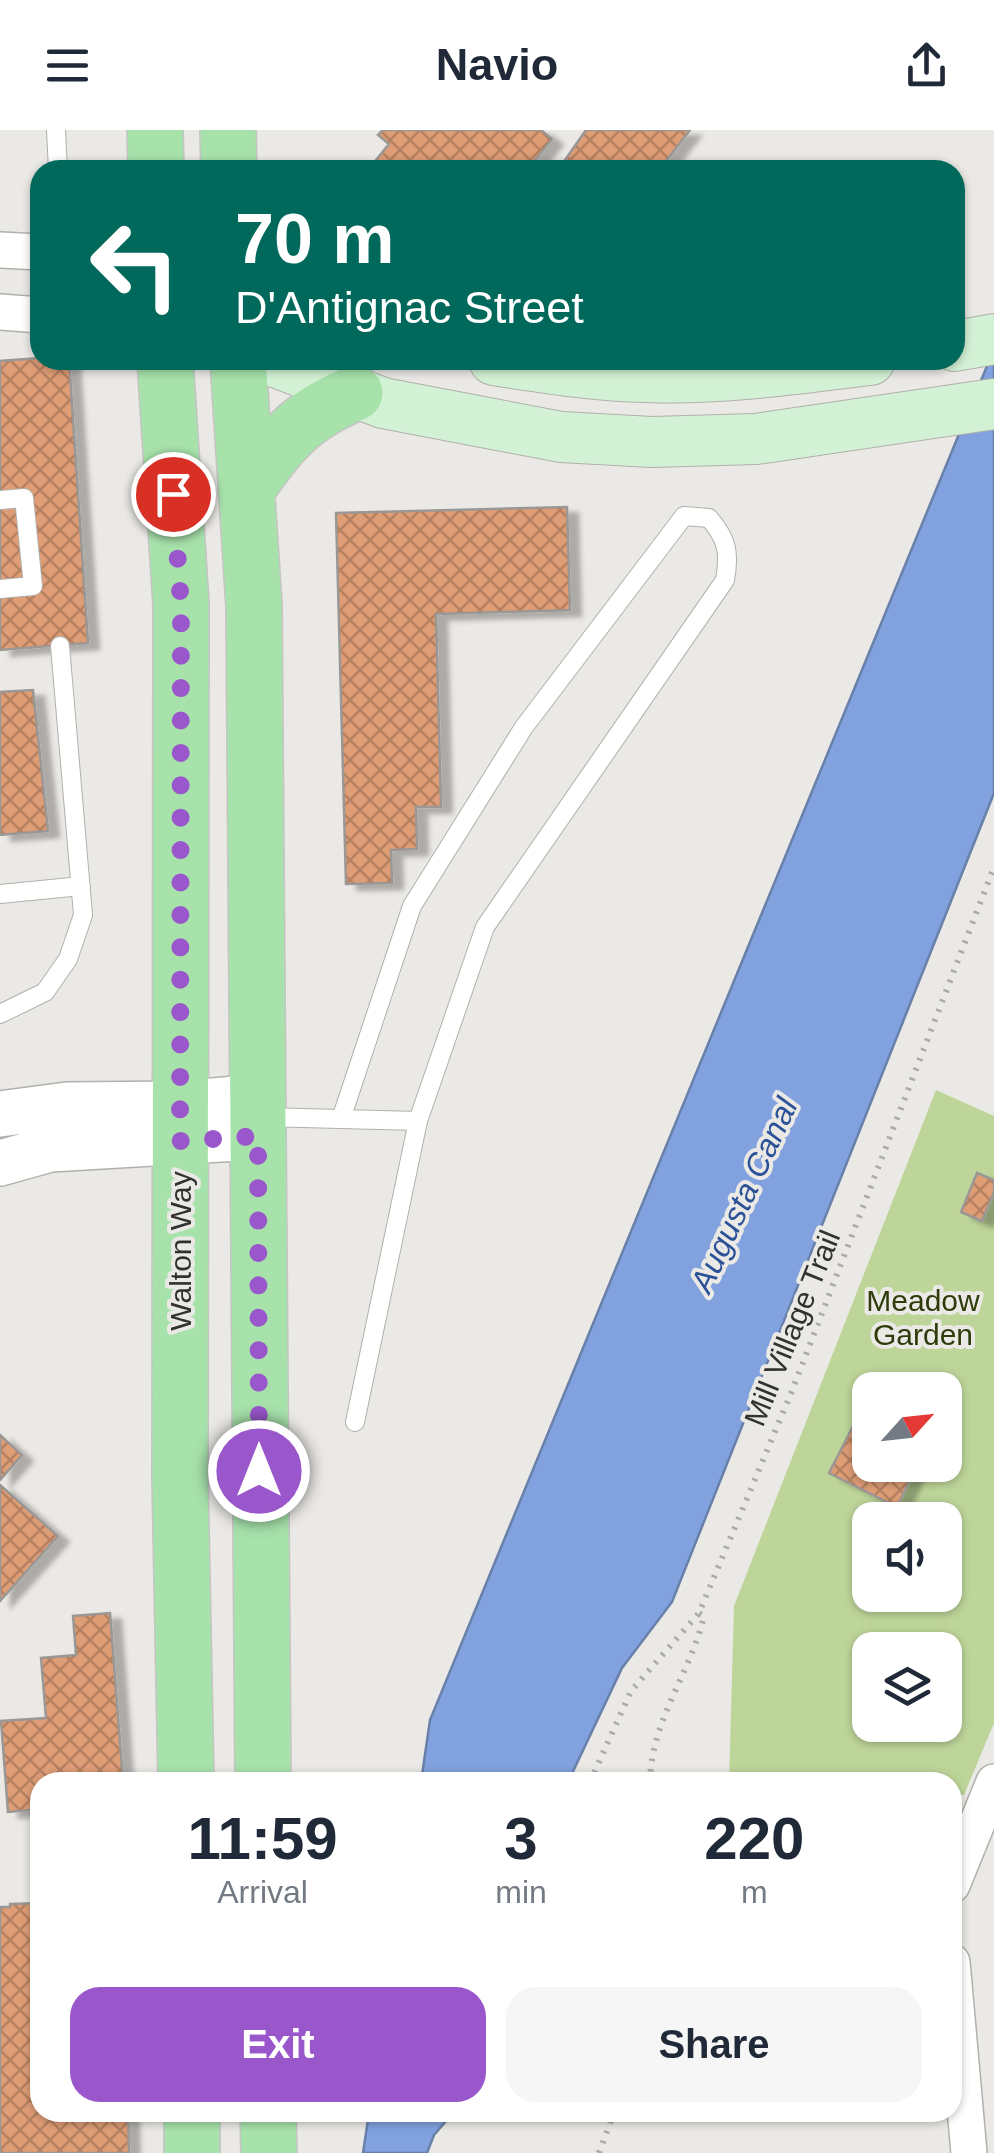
<!DOCTYPE html>
<html lang="en">
<head>
<meta charset="utf-8">
<style>
  :root { --surface:#fff; --page:#f6f6f7; --text:#1f2937; --muted:#747a83; --accent:#9a56cb }
  body { margin:0; font-family:Helvetica,sans-serif; background:var(--page); color:var(--text); height:100vh; display:flex; flex-direction:column; font-size:38px; white-space:nowrap }
  * { box-sizing:border-box; margin:0 }
  p { font-size:32px; color:var(--muted) }
  .icon { flex:none; width:55px; height:55px; fill:none; stroke:currentColor; stroke-width:2; stroke-linecap:round; stroke-linejoin:round }
  .map { position:relative; flex:1; overflow:hidden }
  .side { position:absolute; left:30px; top:1642px; width:932px; height:350px; display:flex; flex-direction:column; background:var(--surface); border-radius:30px; box-shadow:0 2px 8px #0004 }
  .side>* { flex:none }
  .hud { position:absolute; left:30px; top:30px; width:935px; height:210px; border-radius:30px; box-shadow:0 2px 8px #0004; background:#00695c; color:#fff; overflow:hidden }
  .needle { width:65px; rotate:63deg }
  .controls { position:absolute; left:852px; top:1242px; display:grid; gap:20px }
  .controls a { display:grid; place-items:center; width:110px; height:110px; border-radius:20px; background:var(--surface); box-shadow:0 2px 8px #0004; font-size:50px }
  .pin { position:absolute; display:grid; place-items:center; width:85px; height:85px; color:#fff; margin:-42px; border:5px solid #fff; border-radius:50%; box-shadow:0 2px 10px #0007 }
  .me { position:absolute; width:110px; margin:-55px; rotate:0deg; stroke-linejoin:round; filter:drop-shadow(0 0 8px #0008) }
  .turn { display:flex; align-items:center; gap:35px; height:210px; padding:0 40px; font-size:45px }
  .turn .icon { width:130px; height:130px; stroke-width:2.5 }
  .turn b { display:block; font-size:70px; line-height:85px }
  .eta { display:flex; justify-content:space-evenly; align-items:center; height:170px; text-align:center }
  .eta b { font-size:60px; font-weight:800; line-height:70px }
  .button { display:flex; gap:20px; margin-top:auto; padding:20px 40px }
  .button a { flex:1; height:115px; border-radius:30px; background:var(--accent); color:#fff; font-size:40px; font-weight:800; line-height:115px; text-align:center }
  .button a+a { background:var(--page); color:var(--text) }
  header { display:flex; justify-content:space-between; align-items:center; height:130px; padding:0 40px; background:var(--surface); font-size:45px; font-weight:800 }
  .map>svg:first-child { display:block }
  .park { fill:#bdd599; fill-rule:evenodd }
  .water { fill:#81a2de; stroke:#6980aa; stroke-width:2.5 }
  .building { fill:url(#building-cross-hatch); stroke:#9b9794; stroke-width:2.5; filter:url(#shadow) }
  .lines { fill:none; stroke-linecap:round; stroke-linejoin:round }
  .service-casing { stroke:#b1b0ab; stroke-width:20 }
  .minor-casing { stroke:#b1b0ab; stroke-width:38 }
  .tertiary-casing { stroke:#b1b0ab; stroke-width:48 }
  .secondary-casing { stroke:#b1b0ab; stroke-width:52 }
  .primary-casing { stroke:#c5c5c5; stroke-width:58 }
  .path { stroke:#abaaa7; stroke-width:6; stroke-dasharray:2.5 8; stroke-linecap:butt }
  .service { stroke:#fff; stroke-width:18 }
  .minor { stroke:#fff; stroke-width:35 }
  .tertiary { stroke:#fff; stroke-width:45 }
  .secondary { stroke:#d3f1d5; stroke-width:50 }
  .primary { stroke:#a7e2ab; stroke-width:55 }
  .route { stroke:#9a56cb; stroke-width:18; stroke-dasharray:0 32.4 }
  .labels { text-anchor:middle; dominant-baseline:central; stroke-width:8; stroke-linejoin:round; paint-order:stroke }
  .street-label { font-size:30px; fill:#31312f; stroke:#ebe9e5 }
  .park-label { font-size:30px; fill:#2d3c0a; stroke:#ebe9e5 }
  .water-label { font-size:32px; font-style:italic; fill:#2b5198; stroke:#ebe9e5 }
</style>
</head>
<body>
<header><svg class="icon" aria-label="menu" viewBox="0 0 24 24"><path d="M4 6h16M4 12h16M4 18h16"/></svg>Navio<svg class="icon" aria-label="share" viewBox="0 0 24 24"><path d="M12 15V3M7 8l5-5 5 5M5 13v7h14v-7"/></svg></header>
<div class="map">
<svg width="994" height="2023" viewBox="0 0 994 2023">
  <defs>
    <pattern id="building-cross-hatch" width="8" height="8" patternUnits="userSpaceOnUse" patternTransform="scale(2.5)"><rect width="8" height="8" fill="#df9d76"/><path d="M0 0l8 8M0 8l8-8" fill="none" stroke="#b58161"/></pattern>
    <filter id="shadow"><feDropShadow dx="11" dy="6" stdDeviation="2.5" flood-color="#0004"/></filter>
  </defs>
  <rect width="100%" height="100%" fill="#ebe9e5"/>
  <path class="park" d="M936 960 994 986V1593L964 1665H953L952 1652H729L734 1476ZM870 1260H945V1335H870ZM870 1390H945V1465H870ZM870 1520H945V1595H870Z"/>
  <path class="water" d="M994 219V663L672 1472 622 1538 568 1652H421L430 1590Z
    M369 1983V1982L453 1983 434 2005 427 2023H363Z"/>
  <path class="building" d="M383 0H541L552 9 527 40H368L389 14 378 5Z
    M586 0H690L659 40H558Z
    M40 228 69 230 88 513 0 520V231Z
    M567 377 570 480 436 484 441 677H416L417 719 391 720 392 753 346 754 336 383Z
    M33 560 48 701 0 705V562Z
    M977 1043 994 1050V1062L982 1091 961 1082Z
    M870 1263V1335H917L897 1377 829 1343Z
    M0 1305 22 1325 0 1350Z
    M0 1355 58 1406 0 1471Z
    M110 1483 123 1652H40V1679L8 1682 1 1591 46 1588 41 1528 76 1525 73 1486Z
    M40 1773V1982H128L129 2023H0V1777H10V1774Z"/>
  <g class="lines">
    <g class="service-casing">
      <path id="service" d="M56 0 58 40
        M0 370 24 368 33 456 0 459
        M0 764 81 756
        M0 884 45 862 68 829 83 785 60 516
        M263 987 418 991 355 1292
        M341 989 412 776 524 597 684 386 709 388C727 409 730 422 725 450L485 797 418 991"/>
    </g>
    <g class="minor-casing">
      <path id="minor" d="M0 120 40 122
        M0 182 40 185
        M952 1755 994 1652
        M952 1832 969 2023"/>
    </g>
    <g class="tertiary-casing">
      <path id="tertiary" d="M0 984 67 975 180 974 258 967
        M0 1033 50 1019 257 1007"/>
    </g>
    <g class="secondary-casing">
      <path id="secondary" d="M955 216 994 209
        M270 230 383 273 561 307 652 312 756 309 994 274
        M494 230C544 238 595 246 647 247 721 250 796 239 870 230"/>
    </g>
    <g class="primary-casing">
      <path id="primary" d="M155 0 156 40
        M228 0 229 40
        M165 230 181 474 180 1348 186 1652
        M238 230 254 476 263 1652
        M246 360C281 311 298 287 355 263
        M192 1982V2023
        M268 1982 269 2023"/>
    </g>
    <path class="path" d="M590 1652 631 1561 699 1483 792 1261 994 737
      M650 1652C651 1590 690 1545 704 1486L699 1483
      M599 2023 614 1982"/>
    <use href="#service" class="service"/>
    <use href="#minor" class="minor"/>
    <use href="#tertiary" class="tertiary"/>
    <use href="#secondary" class="secondary"/>
    <use href="#primary" class="primary"/>
  </g>
  <g class="lines">
    <path class="route" d="M173 364 181 474 180 1011 258 1006 259 1341"/>
  </g>
  <g class="labels">
    <g class="street-label">
      <text transform="translate(180 1121) rotate(-90)">Walton Way</text>
      <text transform="translate(792 1198) rotate(-68)">Mill Village Trail</text>
    </g>
    <g class="park-label">
      <text x="923" y="1170">Meadow<tspan x="923" dy="34">Garden</tspan></text>
    </g>
    <g class="water-label">
      <text transform="translate(744 1065) rotate(-65)">Augusta Canal</text>
    </g>
  </g>
</svg>
<div class="controls">
<a><svg class="needle" viewBox="-14 -14 28 28"><path d="M0-13l5 13h-10z" fill="#e53935"/><path d="M0 13l5-13h-10z" fill="#747a83"/></svg></a>
<a><svg class="icon" aria-label="sound" viewBox="0 0 24 24"><path d="M4 9h4l5-4v14l-5-4H4zM17 9q2 3 0 6"/></svg></a>
<a><svg class="icon" aria-label="layers" viewBox="0 0 24 24"><path d="M12 4l9 5-9 5-9-5zM3 14l9 5 9-5"/></svg></a>
</div>
<div class="pin" style="left:173px;top:364px;background:#d93025"><svg class="icon" aria-label="arrive" viewBox="0 0 24 24"><path d="M6 21V4h12l-3 4 3 4H6"/></svg></div>
<svg class="me" style="left:259px;top:1341px" viewBox="-20 -20 40 40"><circle r="17" fill="#9a56cb" stroke="#fff" stroke-width="3"/><path d="M0-11L8 9 0 5-8 9z" fill="#fff"/></svg>
<div class="hud">
<div class="turn"><svg class="icon" aria-label="left" viewBox="0 0 24 24"><path d="M17 20v-9H6M10 6l-5 5 5 5"/></svg><div><b>70 m</b>D'Antignac Street</div></div>
</div>
<section class="side">
<div class="eta">
<div><b>11:59</b><p>Arrival</p></div>
<div><b>3</b><p>min</p></div>
<div><b>220</b><p>m</p></div>
</div>
<div class="button"><a>Exit</a><a>Share</a></div>
</section>
</div>
</body>
</html>
